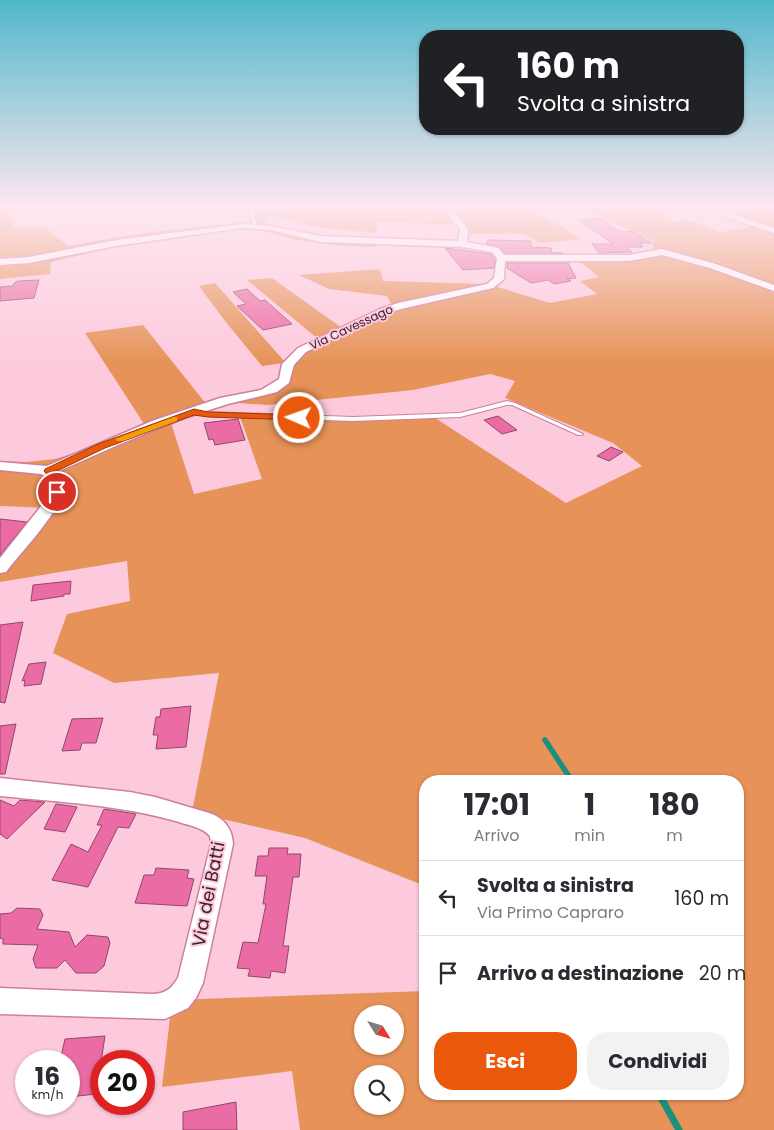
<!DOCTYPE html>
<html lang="it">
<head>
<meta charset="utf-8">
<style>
  :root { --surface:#fff; --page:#f2f2f3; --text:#2b2b33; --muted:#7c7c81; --line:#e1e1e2; --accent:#ea580c }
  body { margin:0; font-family:Poppins,sans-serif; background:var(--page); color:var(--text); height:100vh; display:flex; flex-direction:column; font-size:19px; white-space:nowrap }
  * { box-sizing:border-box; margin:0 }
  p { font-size:16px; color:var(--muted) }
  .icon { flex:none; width:28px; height:28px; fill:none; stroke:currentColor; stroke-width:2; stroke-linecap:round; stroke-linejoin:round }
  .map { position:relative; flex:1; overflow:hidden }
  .panel { position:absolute; left:419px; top:775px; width:325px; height:325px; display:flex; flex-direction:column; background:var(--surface); border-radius:20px; box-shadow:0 1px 4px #0004 }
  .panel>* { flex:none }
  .banner { position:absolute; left:419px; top:30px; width:325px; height:105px; border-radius:20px; box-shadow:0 1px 4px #0004; background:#202124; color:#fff; overflow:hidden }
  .needle { width:32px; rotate:127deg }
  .tools { position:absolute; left:354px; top:1005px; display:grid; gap:10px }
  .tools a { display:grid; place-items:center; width:50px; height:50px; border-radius:50%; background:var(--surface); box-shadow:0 1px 4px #0004; font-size:25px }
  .speed { position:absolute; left:15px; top:1050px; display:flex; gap:10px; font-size:25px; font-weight:700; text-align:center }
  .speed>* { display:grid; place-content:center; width:65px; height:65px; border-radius:50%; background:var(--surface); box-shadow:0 1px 4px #0004; line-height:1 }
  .speed small { font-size:12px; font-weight:400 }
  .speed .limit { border:8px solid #d22; background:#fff; color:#111 }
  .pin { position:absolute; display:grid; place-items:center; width:42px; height:42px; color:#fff; margin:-21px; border:2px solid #fff; border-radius:50%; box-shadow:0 1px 5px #0007 }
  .me { position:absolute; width:55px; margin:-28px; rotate:272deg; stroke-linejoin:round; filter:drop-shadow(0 0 4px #0008) }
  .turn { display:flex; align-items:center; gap:18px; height:105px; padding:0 15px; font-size:22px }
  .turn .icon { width:65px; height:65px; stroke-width:2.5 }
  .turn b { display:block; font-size:35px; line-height:42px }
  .eta { display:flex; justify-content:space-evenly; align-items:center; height:85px; text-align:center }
  .eta b { font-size:30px; font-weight:700; line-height:35px }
  .button { display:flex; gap:10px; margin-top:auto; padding:10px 15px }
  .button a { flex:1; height:58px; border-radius:20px; background:var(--accent); color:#fff; font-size:20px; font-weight:700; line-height:58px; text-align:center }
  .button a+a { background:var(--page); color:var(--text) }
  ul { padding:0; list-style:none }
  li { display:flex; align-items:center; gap:15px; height:75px; padding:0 15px; border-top:1px solid var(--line) }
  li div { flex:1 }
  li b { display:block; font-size:19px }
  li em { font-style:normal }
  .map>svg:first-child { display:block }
  .green { fill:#e69258; fill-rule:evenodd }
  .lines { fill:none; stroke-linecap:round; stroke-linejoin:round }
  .stream-far1 { stroke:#1d907d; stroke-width:5.5 }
  .stream { stroke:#1d907d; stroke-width:7 }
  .building { fill:#eb6ca5; stroke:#904867 }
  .lane-casing { stroke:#cd7f9e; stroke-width:2 }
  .street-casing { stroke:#cd7f9e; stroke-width:3 }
  .path { stroke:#b38798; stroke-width:1; stroke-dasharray:0.5 2; stroke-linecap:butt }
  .lane { fill:#fff; fill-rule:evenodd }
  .street { fill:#fff; fill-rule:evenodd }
  .route { fill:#ea580c; stroke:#983908 }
  .slow { fill:#f59e0b }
  .labels { text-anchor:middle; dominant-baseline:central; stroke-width:4; stroke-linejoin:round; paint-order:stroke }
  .far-street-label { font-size:12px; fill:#432331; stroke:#fdcadd }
  .near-street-label { font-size:18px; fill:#432331; stroke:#fdcadd }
</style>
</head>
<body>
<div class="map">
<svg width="774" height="1130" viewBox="0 0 774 1130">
  <rect width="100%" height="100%" fill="#fdcadd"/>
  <path class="green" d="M0 206H11L13 229 45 227 68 246 150 232 249 222 244 206H648L674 221 690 220 720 232 757 226 705 206H774V1130H300L292 1071 162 1087 172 1000 425 991V1094H738V781H425V886L305 838 192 812 219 673 114 683 53 653 67 614 130 601 127 561 0 582V574L48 508 0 506V461L26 462 55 459 148 430 85 333 143 325 207 405 263 394 288 386 284 363 262 366 225 321 199 286 215 283 285 362 318 339 247 280 272 278 342 328 392 305 387 296 329 289 299 275 380 269 383 281 488 284 550 303 597 294 580 281 599 277 579 261 653 257V241L577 206 534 211 582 239 540 243 524 234H468L464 225 378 222 376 233 316 227 269 215 262 226 303 237 374 243 375 247 336 245 296 240 260 230 239 229 120 246 51 262 50 274 0 279ZM490 374 515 381 505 398 613 443 642 466 566 503 429 414 348 417 239 414 262 479 194 494 171 423 226 402 267 405 413 390ZM362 1014H395V1046H362ZM362 1074H395V1106H362Z"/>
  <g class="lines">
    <path class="stream-far1" d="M545 740 572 781"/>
    <path class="stream" d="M659 1094 679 1130"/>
  </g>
  <path class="building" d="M599 218 621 232 631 231 652 243H640L643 247H626L632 252 599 253 592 244H613L579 220Z
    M488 240 531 241V247L551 248 552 253H563H505L498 246 486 244Z
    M445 248 491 254 495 259 494 268 463 270Z
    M507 263H568L576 278 567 279 571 281 554 284 548 280 531 283 507 268Z
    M39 280 34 298 0 301V287L13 286 14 283 18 281Z
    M247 289 260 301 265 300 292 324 263 330 237 306 246 304 233 292Z
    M498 416 517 430 502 434 484 420Z
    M238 419 245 440 215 445 213 439 209 440 204 423Z
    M611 447 623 452 609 461 597 456Z
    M0 519 27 522 0 555Z
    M71 581 70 594H64V596L31 601 33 585Z
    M23 622 5 703 0 702V625Z
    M46 662 41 684 24 686 25 680 22 681 29 664Z
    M191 706 186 747 156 749 158 735H153L156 717H160L161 709Z
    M103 718 96 743H82L80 750 62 751 72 719Z
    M16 724 5 774H0V726Z
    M0 800 14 806 20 800 45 802 7 839 0 834Z
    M56 804 77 807 65 832 44 829Z
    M104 809 136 814 129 828 118 827 88 887 52 880 71 844 88 852 102 825H97Z
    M269 848H288L287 854H301L299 877H293L283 946H289L285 973 271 971 270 978 248 976 250 969 237 968 243 942 258 943 266 904H263L267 876H255L258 856H268Z
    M156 868 189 870 187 878 194 879 187 906 135 903 144 875H154Z
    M17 908 40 909 43 915 37 929 69 932 75 947 87 935 108 937 110 943 104 966 96 973H76L65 960 57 968H36L33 959 38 945 3 944V939L0 938V914L11 913Z
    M105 1036 96 1094 69 1097V1061H60L65 1039Z
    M236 1102 237 1130H183V1112Z"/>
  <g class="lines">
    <g class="lane-casing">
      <path id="lane" d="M247 206H251L257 227 254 226Z
        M703 206H707L711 209 708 210Z
        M507 401 515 403 583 434 582 435H578L512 405H507L460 417 353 421 209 416 193 414 190 412 193 410 209 412 353 417 460 413Z"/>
    </g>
    <g class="street-casing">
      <path id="street" d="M444 206H452L456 214 468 229 467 242 498 248 504 255H629L662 249 716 264 774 285V291L710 268 662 255 629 261H505L504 279 493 288 401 309 388 313 306 352 294 365 289 383 277 392 228 404 184 418 118 445 57 472C63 475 67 482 65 488 59 513 22 551 6 572L0 573V558L42 505 51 488 50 479 41 474 0 470V462L47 466 152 421 220 398 261 390 279 379 282 364 298 348 380 309 398 303 487 284 494 278 497 258 492 252 462 247 320 242 271 230 241 228 116 246 29 263 0 265V259L29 257 116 240 241 224 271 226 320 236 458 241 460 229 448 215Z
        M686 206 717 209 774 228V233L713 213 686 210Z
        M0 778 130 792 155 797 209 813C224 818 232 828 233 844L203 983 196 998 188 1008 165 1019 0 1014V988L152 994C165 994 171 989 178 978L211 844 210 836C202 827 190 826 179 822 121 805 60 802 0 796Z"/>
    </g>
    <path class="path" d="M628 206 649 213 651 217 646 227 659 238 657 243
      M593 219 627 237 628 240 606 247"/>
    <use href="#lane" class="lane"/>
    <use href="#street" class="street"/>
  </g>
  <linearGradient id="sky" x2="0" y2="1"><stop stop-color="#50b8ca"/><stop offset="0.57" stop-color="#fee7f0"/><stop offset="1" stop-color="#fee7f0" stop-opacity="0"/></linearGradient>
  <rect width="774" height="364" fill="url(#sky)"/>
  <path class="route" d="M194 409 208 412 299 415 304 418 299 420 208 417 194 415 105 448 55 472 63 480 62 492 57 495 52 492 53 481 44 471 45 469 98 444Z"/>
  <path class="slow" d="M174 417H177V421L123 441H117L115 439Z"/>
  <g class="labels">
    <g class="far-street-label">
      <text transform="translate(351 327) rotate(-25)">Via Cavessago</text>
    </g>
    <g class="near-street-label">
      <text transform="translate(208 894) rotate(-79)">Via dei Batti</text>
    </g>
  </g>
</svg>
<div class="tools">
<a><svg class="needle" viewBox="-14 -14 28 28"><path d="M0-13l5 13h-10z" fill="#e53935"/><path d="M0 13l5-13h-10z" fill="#7c7c81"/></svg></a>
<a><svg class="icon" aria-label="search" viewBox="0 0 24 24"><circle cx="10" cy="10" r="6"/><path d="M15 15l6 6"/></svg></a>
</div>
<div class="speed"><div>16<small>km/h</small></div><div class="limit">20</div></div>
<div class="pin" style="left:57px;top:492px;background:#d93025"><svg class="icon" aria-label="arrive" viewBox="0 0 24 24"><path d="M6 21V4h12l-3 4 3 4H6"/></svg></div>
<svg class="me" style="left:299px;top:418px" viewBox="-20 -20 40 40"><circle r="17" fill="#ea580c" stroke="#fff" stroke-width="3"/><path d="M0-11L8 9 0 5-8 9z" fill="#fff"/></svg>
<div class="banner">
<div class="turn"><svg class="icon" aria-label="left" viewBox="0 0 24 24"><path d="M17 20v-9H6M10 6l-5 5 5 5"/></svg><div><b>160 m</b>Svolta a sinistra</div></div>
</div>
<section class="panel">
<div class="eta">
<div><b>17:01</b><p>Arrivo</p></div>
<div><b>1</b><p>min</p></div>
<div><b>180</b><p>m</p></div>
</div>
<ul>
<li><svg class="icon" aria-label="left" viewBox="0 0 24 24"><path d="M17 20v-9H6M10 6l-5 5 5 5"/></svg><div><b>Svolta a sinistra</b><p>Via Primo Capraro</p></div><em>160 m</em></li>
<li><svg class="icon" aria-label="arrive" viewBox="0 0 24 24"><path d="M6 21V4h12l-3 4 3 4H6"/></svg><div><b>Arrivo a destinazione</b></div><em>20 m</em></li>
</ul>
<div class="button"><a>Esci</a><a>Condividi</a></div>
</section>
</div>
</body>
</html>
